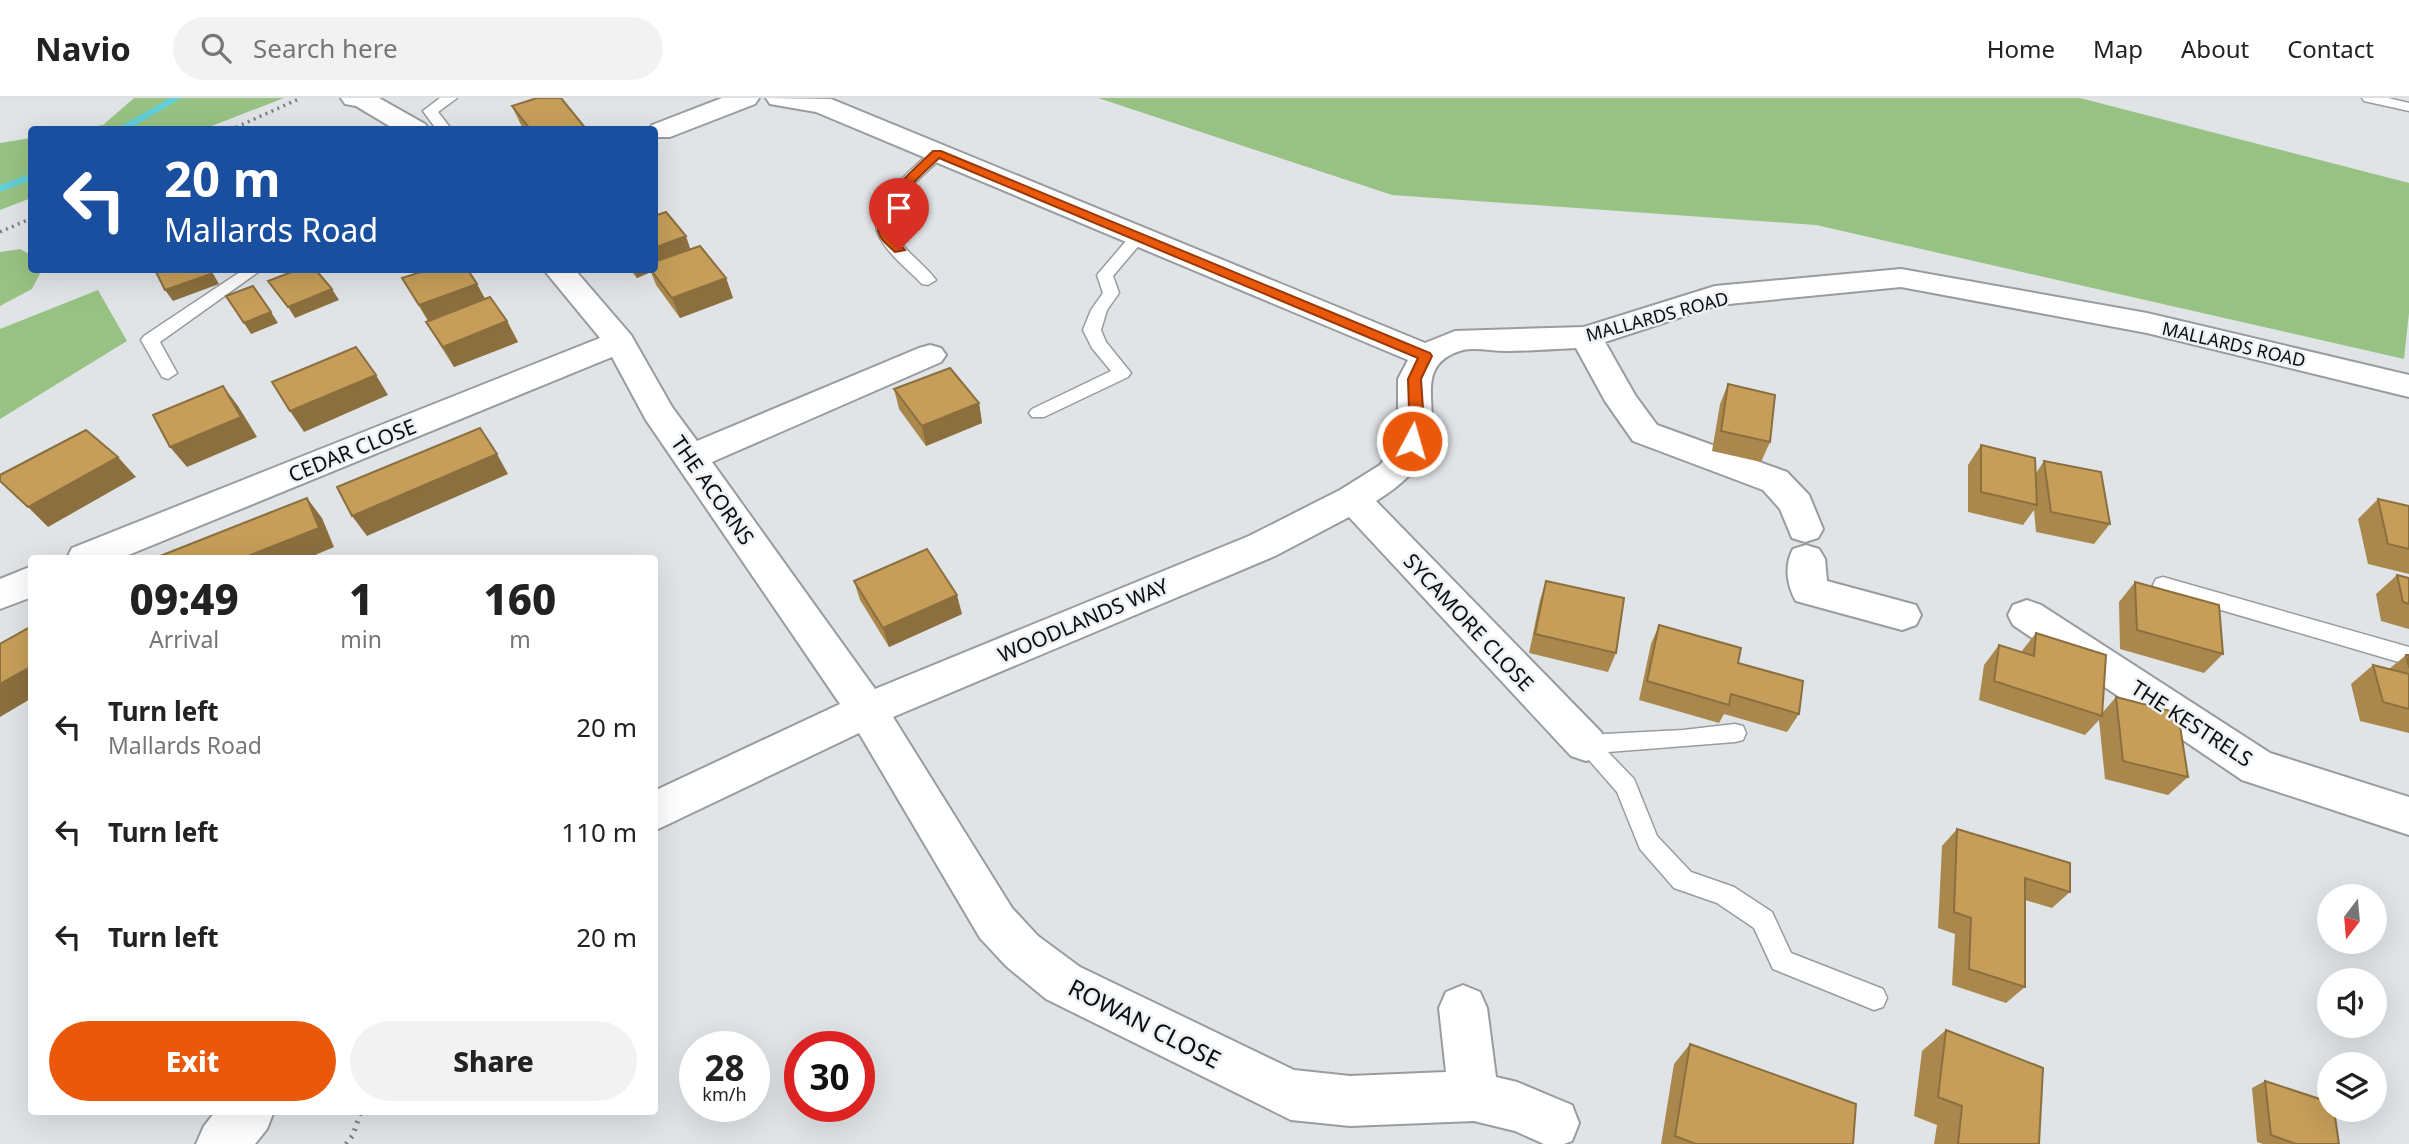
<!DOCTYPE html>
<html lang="en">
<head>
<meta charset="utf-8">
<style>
  :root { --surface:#fff; --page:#f2f2f2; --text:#222; --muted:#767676; --line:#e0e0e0; --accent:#ea580c }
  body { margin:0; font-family:"Noto Sans",sans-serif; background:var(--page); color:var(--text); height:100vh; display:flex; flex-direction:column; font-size:26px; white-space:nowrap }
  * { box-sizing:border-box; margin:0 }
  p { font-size:23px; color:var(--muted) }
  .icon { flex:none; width:38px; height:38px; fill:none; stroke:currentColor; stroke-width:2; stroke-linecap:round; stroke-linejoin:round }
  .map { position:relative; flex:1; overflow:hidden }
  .drawer { position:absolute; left:28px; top:457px; width:630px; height:560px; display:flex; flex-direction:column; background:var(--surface); border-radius:7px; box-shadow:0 7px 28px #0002 }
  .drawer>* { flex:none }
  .guide { position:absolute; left:28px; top:28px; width:630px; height:147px; border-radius:7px; box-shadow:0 7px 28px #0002; background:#1a4fa0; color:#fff; overflow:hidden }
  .needle { width:46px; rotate:196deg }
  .buttons { position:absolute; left:2317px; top:786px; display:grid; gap:14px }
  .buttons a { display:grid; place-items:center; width:70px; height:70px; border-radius:50%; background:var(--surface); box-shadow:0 7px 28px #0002; font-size:35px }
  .speed { position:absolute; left:679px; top:933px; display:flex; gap:14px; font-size:35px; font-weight:700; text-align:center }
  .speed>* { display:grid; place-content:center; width:91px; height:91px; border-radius:50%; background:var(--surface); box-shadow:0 7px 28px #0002; line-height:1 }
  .speed small { font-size:18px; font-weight:400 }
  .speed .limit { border:10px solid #d22; background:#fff; color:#111 }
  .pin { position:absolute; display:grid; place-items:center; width:60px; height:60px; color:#fff; margin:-72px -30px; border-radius:50% 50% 50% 0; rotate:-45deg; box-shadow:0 0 7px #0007 }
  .pin .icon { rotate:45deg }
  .me { position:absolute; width:77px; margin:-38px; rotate:6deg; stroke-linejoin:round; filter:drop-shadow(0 0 5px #0008) }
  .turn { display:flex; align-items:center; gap:24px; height:147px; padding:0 21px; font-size:32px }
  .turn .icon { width:91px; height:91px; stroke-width:2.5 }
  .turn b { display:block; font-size:49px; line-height:60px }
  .eta { display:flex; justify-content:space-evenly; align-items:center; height:119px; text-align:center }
  .eta b { font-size:42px; font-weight:800; line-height:49px }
  .button { display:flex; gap:14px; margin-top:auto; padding:14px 21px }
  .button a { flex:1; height:80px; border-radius:42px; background:var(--accent); color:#fff; font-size:28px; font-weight:800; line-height:80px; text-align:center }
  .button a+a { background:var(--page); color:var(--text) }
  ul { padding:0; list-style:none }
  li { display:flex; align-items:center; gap:21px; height:105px; padding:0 21px }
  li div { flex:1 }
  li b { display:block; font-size:26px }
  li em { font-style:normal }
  header { display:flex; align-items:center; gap:42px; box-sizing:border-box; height:98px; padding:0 35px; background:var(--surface); border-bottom:2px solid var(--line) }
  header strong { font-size:33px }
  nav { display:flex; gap:38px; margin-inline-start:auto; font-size:24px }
  .search { width:490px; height:63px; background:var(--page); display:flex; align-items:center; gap:18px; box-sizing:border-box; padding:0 24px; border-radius:38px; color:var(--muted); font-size:26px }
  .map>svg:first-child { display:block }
  .green { fill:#98c284 }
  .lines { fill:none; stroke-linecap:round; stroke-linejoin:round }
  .stream { fill:#62ced7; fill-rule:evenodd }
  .lane-casing { stroke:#999c9e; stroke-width:3 }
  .street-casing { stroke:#999c9e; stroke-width:4 }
  .path-far1 { stroke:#7b7e7f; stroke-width:3.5; stroke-dasharray:2 4.5; stroke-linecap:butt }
  .path { stroke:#7b7e7f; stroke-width:5; stroke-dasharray:2 6; stroke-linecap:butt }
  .lane { fill:#fff; fill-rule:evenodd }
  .street { fill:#fff; fill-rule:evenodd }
  .wall { fill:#aa884d }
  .shaded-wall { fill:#8b6f3e }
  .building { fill:#c69e59; stroke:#8b6f3e; stroke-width:2 }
  .route { fill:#ea580c; stroke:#983908; stroke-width:2 }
  .labels { text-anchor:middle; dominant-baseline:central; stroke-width:5; stroke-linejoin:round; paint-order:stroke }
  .far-street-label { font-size:18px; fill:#0c0d0e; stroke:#eef1f4 }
  .street-label { font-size:21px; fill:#0c0d0e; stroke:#eef1f4 }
  .near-street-label { font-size:24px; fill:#0c0d0e; stroke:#eef1f4 }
</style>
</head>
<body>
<header>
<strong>Navio</strong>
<div class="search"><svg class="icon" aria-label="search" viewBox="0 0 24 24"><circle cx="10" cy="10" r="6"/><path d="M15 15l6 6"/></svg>Search here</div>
<nav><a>Home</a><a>Map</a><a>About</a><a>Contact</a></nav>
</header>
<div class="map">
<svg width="2409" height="1046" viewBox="0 0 2409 1046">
  <rect width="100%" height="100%" fill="#e0e4e6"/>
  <path class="green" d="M134 0H284L204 31H78L103 27Z
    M1098 0H2080L2409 85V215L2404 261 1816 127 1392 97Z
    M31 40V100L0 112V45Z
    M20 151 31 157 32 172H42L32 191 0 208V154Z
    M98 192 127 243 0 321V231Z"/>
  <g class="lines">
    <path class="stream" d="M170 0H182L127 32H114Z
      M32 75V82L0 94V87Z"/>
    <g class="lane-casing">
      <path id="lane" d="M440 0H457L438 14 452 32H437L423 13Z
        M2362 0H2388L2409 5V13L2364 3Z
        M937 52 944 56C928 77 874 109 898 141 909 157 925 167 936 182L928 187 922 186C908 171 887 156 878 136 866 108 913 70 932 53Z
        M1138 134 1146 139 1113 178 1119 195 1107 212 1101 232 1106 244 1131 275 1128 279 1044 319H1032L1029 315 1032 311 1111 273 1092 250 1083 232 1091 212 1103 195 1097 177 1132 136Z
        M243 172H261L160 244 177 275 168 281 162 279 141 242 144 238Z
        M2163 479 2409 549V567L2156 493 2153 487 2156 481Z
        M1735 626 1743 628 1746 635 1743 642 1735 644 1608 654 1634 681 1657 738 1691 774 1734 789 1772 814 1791 855 1883 891 1887 900 1883 909 1874 912 1773 871 1754 830 1717 805 1674 790 1640 751 1617 694 1575 646 1578 639 1586 637 1683 632Z"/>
    </g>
    <g class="street-casing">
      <path id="street" d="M341 0H379L425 26 429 32H396L356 8 345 6Z
        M722 0H759L755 6 670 39H654V32H649L652 27Z
        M766 0 831 1 1425 245 1455 233 1584 229 1715 188 1901 171 2147 215 2409 277V299L2147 235 1901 189 1718 207 1605 244 1635 297 1657 327 1787 374 1809 397 1823 431 1818 440 1805 444 1792 440 1780 411 1763 392 1633 343 1605 303 1576 250C1553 251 1529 253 1506 253 1492 253 1476 249 1463 252 1412 266 1440 309 1429 344 1420 372 1400 388 1376 403L1601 634 1607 646 1601 658 1586 663 1571 658 1349 419 1275 458 893 619 1012 810 1038 838 1080 869 1294 972 1350 978 1446 974 1439 910 1446 894 1463 887 1480 894 1487 910 1496 979 1517 984 1572 1007 1579 1025 1572 1043 1564 1046H1544L1515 1033 1474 1023 1350 1028 1291 1022 1046 901 1006 868 980 840 859 635 654 733V693L840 606 646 322 612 259 121 460H67L72 450 600 240 544 172H575L631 237 672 309 697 343 919 250 930 247 941 250 946 257 941 264 712 364 875 591 1249 438 1340 392 1380 367 1389 355 1395 343 1398 324V281L1408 262 816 14 770 6Z
        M1806 447 1819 451 1825 461 1827 483 1916 507 1921 517 1916 527 1902 532 1796 503C1787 488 1784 467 1793 451Z
        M32 468V499L0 511V481Z
        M2027 502 2041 507 2270 655 2409 699V737L2242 682 2013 527 2008 517 2013 507Z
        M216 1013H274L267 1031 255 1046H196L204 1028Z"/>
    </g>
    <path class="path-far1" d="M230 32 301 0
      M0 134 32 120"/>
    <path class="path" d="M346 1046 353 1037 361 1013"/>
    <use href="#lane" class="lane"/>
    <use href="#street" class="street"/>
  </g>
  <path class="wall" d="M512 8 587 32H524L521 27Z
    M691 151 726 180 733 200 680 220 656 187 651 174 637 180 630 172H654Z
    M402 180 485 201 507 223 518 244 454 269 438 244 426 224 428 223Z
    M1728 286 1770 344 1761 364 1712 353 1720 306Z
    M894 291 979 305 982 325 926 348 899 311Z
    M1981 347 2036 375 2044 363 2110 426 2094 446 2036 434 2034 412 2023 427 1968 414V367Z
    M2378 401 2409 408V476L2368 466 2358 421Z
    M2397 477 2409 480V531L2381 523 2376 496Z
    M854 483 962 516 889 549 860 502Z
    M1546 483 1616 555 1608 574 1529 555 1540 502Z
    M2135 484 2223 556 2204 575 2120 551 2119 504Z
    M1659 527 1738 565 1799 616 1787 634 1724 616 1719 625 1639 602 1651 546Z
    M2036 535 2103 614 2116 599 2188 679 2168 697 2105 681 2099 622 2085 637 1979 602 1984 567 1999 547 2021 554Z
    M2406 557H2409V635L2360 623 2351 586 2373 567 2389 571Z
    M1957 731 2070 794 2052 810 2025 802V889L2006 905 1952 887 1955 836 1938 830 1942 748Z
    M1946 932 2039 1046H1934L1937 1027 1914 1018 1922 953Z
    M1690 946 1853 1046H1661L1674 966Z
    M2265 983 2339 1046H2263L2257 1044 2252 990Z"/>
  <path class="shaded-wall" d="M686 138 693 159 654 172V150Z
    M209 172H211L219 186 173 203 165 192Z
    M633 172H650L651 174 637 180Z
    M726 180 733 200 680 220 672 200Z
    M477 186 488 206 431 227 419 207Z
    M332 191 339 202 295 220 288 209Z
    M271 214 278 225 251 236 244 225Z
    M507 223 518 244 454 269 443 249Z
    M376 277 388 297 304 334 290 313Z
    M223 288 238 308 257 339 187 369 170 349Z
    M979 305 982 325 926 348 922 328Z
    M497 356 508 376 367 438 352 418Z
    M118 359 136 379 48 429 28 409Z
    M307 400 322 420 334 449 308 460H243Z
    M957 497 962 516 889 549 883 530Z
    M32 568V600L0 619V586Z"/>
  <path class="building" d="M537 0H561L587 32H531L512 8Z
    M666 114 686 138 654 150V118Z
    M700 148 726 180 672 200 651 172H654V164Z
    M155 172H209L211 176 165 192Z
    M297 172H316L332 191 288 209 268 183Z
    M427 172H468L477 186 419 207 402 180Z
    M253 188 271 214 244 225 226 198Z
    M490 199 507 223 443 249 426 224Z
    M356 249 376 277 290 313 272 284Z
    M950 270 979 305 922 328 894 291Z
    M1728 286 1775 297 1770 344 1721 333Z
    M223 288 241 319 170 349 153 317Z
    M480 330 497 356 352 418 337 389Z
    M86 332 118 359 28 409 0 383V377Z
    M1981 347 2035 360 2037 407 1981 394Z
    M2044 363 2101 374 2110 426 2051 414Z
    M307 400 319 430 243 460H155Z
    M2378 401 2409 408V451L2388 446Z
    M927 451 957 497 883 530 854 483Z
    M2397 477 2409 480V506L2403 504Z
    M1546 483 1624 500 1616 555 1535 536Z
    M2135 484 2219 507 2223 556 2137 532Z
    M1659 527 1741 550 1738 565 1803 583 1799 616 1731 596 1729 607 1647 583Z
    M32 528V568L0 586V546Z
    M2036 535 2106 557 2102 618 1994 583 1999 547 2034 558Z
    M2406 557H2409V570Z
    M2373 567 2409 576V611L2383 604Z
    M2116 599 2178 615 2188 679 2123 663Z
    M1957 731 2070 765V794L2025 780V889L1969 871 1971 820 1954 814Z
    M1946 932 2043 970 2039 1046H1958L1962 1008 1938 999Z
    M1690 946 1856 1006 1853 1046H1696L1675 1038Z
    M2265 983 2329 1004V1012H2334L2339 1046H2296L2271 1037Z"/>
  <path class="route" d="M933 53H941L1430 255 1432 258 1421 281 1423 311 1417 346H1407L1405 343 1409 311 1408 281 1418 260 939 60C923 76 880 110 891 135 893 141 901 147 905 152L895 154C890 149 883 144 880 138 865 110 916 70 933 53Z"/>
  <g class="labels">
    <g class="far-street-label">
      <text transform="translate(1657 218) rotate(-15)">MALLARDS ROAD</text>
      <text transform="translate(2234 246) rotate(13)">MALLARDS ROAD</text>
    </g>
    <g class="street-label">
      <text transform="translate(352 352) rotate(-22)">CEDAR CLOSE</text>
      <text transform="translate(713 392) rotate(55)">THE ACORNS</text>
      <text transform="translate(1083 522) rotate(-23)">WOODLANDS WAY</text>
      <text transform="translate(1469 524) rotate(47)">SYCAMORE CLOSE</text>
      <text transform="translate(2192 625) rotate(33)">THE KESTRELS</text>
    </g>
    <g class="near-street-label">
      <text transform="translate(1145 925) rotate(27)">ROWAN CLOSE</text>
    </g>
  </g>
</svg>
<div class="buttons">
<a><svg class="needle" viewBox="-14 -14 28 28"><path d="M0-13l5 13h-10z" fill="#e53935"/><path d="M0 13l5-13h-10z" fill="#767676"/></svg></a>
<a><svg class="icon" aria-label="sound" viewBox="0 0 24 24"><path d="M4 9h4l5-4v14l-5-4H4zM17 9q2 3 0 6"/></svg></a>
<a><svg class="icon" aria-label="layers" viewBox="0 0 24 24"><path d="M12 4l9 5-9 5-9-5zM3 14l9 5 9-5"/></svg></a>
</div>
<div class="speed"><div>28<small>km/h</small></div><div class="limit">30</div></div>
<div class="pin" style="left:899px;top:152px;background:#d93025"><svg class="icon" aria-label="arrive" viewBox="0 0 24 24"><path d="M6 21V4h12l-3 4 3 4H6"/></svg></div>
<svg class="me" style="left:1412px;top:343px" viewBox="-20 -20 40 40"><circle r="17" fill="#ea580c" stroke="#fff" stroke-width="3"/><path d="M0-11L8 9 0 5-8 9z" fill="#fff"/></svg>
<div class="guide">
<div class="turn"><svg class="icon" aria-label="left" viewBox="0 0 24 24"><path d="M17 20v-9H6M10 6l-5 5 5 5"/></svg><div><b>20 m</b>Mallards Road</div></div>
</div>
<section class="drawer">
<div class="eta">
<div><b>09:49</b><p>Arrival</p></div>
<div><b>1</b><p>min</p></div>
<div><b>160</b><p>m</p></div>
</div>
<ul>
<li><svg class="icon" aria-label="left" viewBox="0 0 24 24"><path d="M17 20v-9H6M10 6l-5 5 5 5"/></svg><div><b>Turn left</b><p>Mallards Road</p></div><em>20 m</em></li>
<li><svg class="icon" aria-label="left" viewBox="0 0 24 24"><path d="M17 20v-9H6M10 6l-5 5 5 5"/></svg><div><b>Turn left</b></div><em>110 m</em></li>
<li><svg class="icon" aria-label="left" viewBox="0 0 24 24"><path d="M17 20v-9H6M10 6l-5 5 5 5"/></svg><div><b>Turn left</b></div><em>20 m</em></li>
</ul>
<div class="button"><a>Exit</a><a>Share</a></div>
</section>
</div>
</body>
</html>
